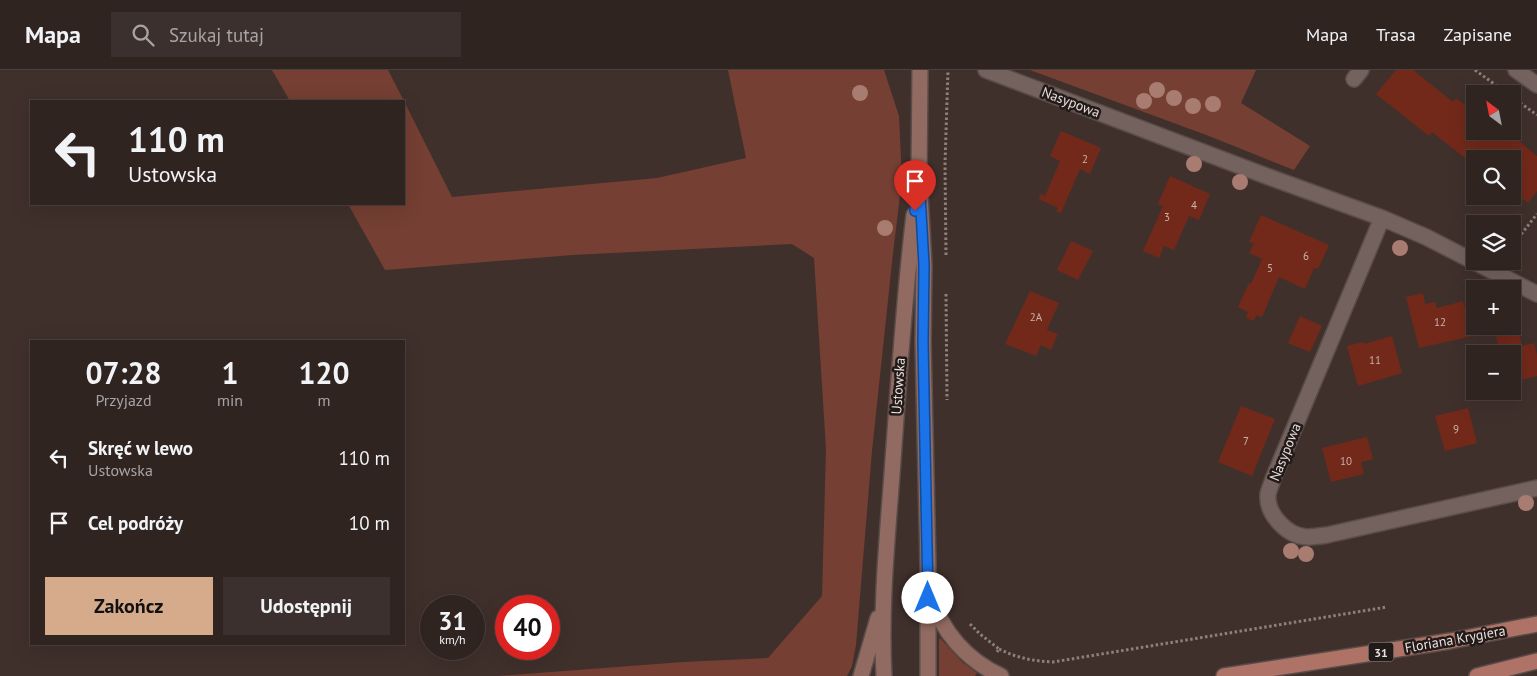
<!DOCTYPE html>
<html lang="pl">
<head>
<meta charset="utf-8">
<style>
  :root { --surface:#302421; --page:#3c302e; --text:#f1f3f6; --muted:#a8a4a5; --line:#4b413f; --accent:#d6ab8b }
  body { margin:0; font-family:"PT Sans",sans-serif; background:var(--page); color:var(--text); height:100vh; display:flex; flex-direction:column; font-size:19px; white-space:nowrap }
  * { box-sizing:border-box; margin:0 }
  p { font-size:16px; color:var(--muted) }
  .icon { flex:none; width:28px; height:28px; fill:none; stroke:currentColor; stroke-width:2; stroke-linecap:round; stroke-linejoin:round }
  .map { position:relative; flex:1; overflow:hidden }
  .details { position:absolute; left:30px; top:270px; width:375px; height:305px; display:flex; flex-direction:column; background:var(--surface); border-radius:0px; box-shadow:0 5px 20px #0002,0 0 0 1px var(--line) }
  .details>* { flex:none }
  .guide { position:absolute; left:30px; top:30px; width:375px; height:105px; border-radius:0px; box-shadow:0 5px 20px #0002,0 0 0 1px var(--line); background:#302421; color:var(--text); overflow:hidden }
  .needle { width:32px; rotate:328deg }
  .tools { position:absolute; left:1466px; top:15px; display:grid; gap:10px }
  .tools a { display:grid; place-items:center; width:55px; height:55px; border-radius:0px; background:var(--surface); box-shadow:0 5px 20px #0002,0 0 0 1px var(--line); font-size:25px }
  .speed { position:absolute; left:420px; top:525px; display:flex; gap:10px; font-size:25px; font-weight:700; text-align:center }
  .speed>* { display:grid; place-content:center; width:65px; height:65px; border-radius:50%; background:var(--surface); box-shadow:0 5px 20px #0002,0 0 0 1px var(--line); line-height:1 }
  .speed small { font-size:12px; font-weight:400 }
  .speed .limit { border:8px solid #d22; background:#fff; color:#111 }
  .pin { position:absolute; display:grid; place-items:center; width:42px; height:42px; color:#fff; margin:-51px -21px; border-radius:50% 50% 50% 0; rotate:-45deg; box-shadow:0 0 5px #0007 }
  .pin .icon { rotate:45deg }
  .me { position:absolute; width:55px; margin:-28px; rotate:0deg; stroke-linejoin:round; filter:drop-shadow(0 0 4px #0008) }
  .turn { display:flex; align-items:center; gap:18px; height:105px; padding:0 15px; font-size:22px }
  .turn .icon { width:65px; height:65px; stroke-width:2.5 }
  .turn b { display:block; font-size:35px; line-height:42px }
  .eta { display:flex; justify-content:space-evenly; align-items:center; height:85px; text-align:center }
  .eta b { font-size:30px; font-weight:600; line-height:35px }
  .button { display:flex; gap:10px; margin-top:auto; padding:10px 15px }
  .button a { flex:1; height:58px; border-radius:0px; background:var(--accent); color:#111; font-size:20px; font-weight:600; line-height:58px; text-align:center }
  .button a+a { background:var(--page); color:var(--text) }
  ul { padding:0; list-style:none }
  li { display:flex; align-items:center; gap:15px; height:65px; padding:0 15px }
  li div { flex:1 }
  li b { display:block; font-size:19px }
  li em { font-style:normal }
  header { display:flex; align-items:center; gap:30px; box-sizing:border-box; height:70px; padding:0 25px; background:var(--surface); border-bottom:1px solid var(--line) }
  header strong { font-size:24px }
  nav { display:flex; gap:28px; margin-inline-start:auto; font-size:18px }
  .search { width:350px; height:45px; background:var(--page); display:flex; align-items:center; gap:12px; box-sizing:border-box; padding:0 18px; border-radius:0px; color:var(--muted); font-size:19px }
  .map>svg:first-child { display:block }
  .green { fill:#753f33 }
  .building { fill:#72291a }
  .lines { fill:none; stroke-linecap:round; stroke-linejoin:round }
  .street-casing { stroke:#594c49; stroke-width:18 }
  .secondary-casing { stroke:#594c49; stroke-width:18 }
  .primary-casing { stroke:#594c49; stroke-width:18 }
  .path { stroke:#8d807c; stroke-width:3; stroke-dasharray:2.5 2.5; stroke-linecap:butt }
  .street { stroke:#74625e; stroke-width:15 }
  .secondary { stroke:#916b62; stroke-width:15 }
  .primary { stroke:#ae7366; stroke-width:15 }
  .tree { fill:#a97c72 }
  .route-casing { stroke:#114b97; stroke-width:12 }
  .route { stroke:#1a73e8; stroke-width:9 }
  .labels { text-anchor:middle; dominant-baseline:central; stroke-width:5; stroke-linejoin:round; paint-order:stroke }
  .number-label { font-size:11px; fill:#cbb2ac }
  .shield { fill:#211a18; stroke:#ada4a1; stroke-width:1 }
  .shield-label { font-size:12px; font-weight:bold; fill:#e9dfdc }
  .street-label { font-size:14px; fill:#e9dfdc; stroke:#211a18 }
</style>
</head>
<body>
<header>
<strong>Mapa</strong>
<div class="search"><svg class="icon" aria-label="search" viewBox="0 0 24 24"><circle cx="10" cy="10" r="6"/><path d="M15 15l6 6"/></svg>Szukaj tutaj</div>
<nav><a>Mapa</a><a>Trasa</a><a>Zapisane</a></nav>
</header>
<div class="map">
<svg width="1537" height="606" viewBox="0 0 1537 606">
  <rect width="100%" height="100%" fill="#40302c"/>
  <path class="green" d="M272 0H388L404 31H290Z
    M728 0H884L899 46 902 109 893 183 872 381 856 575 852 596 847 606H497L683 592 768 588 822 526 826 379 814 188 792 174 572 185 385 200 348 134H404V31L452 127 657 108 746 88Z
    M1030 0H1256L1241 33 1310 76 1294 100 1209 66Z
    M940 568 962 592 977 603 975 606H939V569Z"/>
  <path class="building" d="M1396 0H1413L1453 32 1456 28 1475 43V61H1507L1537 86V121L1528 133 1512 120V89H1475V96L1432 62 1429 66 1376 24Z
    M1061 61 1101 78 1090 104 1080 99 1061 143 1056 141 1058 138 1039 129 1040 124 1045 126 1060 91 1050 86Z
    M1170 106 1210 124 1199 150 1189 146 1174 180 1164 176 1159 188 1143 181 1163 136 1158 134Z
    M1261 145 1329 175 1318 199 1314 198 1305 219 1279 207 1262 247 1256 245 1254 251 1246 248 1248 242 1238 237 1249 213 1251 214 1262 189 1249 183 1254 173 1249 172Z
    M1071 171 1093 181 1078 210 1057 200Z
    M1030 221 1059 233 1047 260 1058 264 1051 280 1041 275 1036 286 1005 274Z
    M1423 223 1425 234 1435 232 1437 238 1463 231 1472 266 1419 278 1406 227Z
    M1300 246 1322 256 1310 282 1288 273Z
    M1512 252 1516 264 1519 263 1522 276 1534 273 1537 285V306L1512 312V284H1500L1494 256H1512Z
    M1392 266 1402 303 1358 316 1347 276 1363 272 1364 274Z
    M1241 336 1275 349 1252 406 1218 392Z
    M1468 338 1477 373 1445 381 1435 346Z
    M1367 367 1373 389 1361 392 1364 404 1331 412 1322 378Z"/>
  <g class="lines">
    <g class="street-casing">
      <path id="street" d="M986 0 1269 107 1382 148 1426 167 1537 224
        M1516 0 1537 15
        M1354 9 1361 0
        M1382 148 1273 409C1272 413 1269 419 1268 424 1266 444 1287 466 1307 467 1313 467 1320 466 1327 465L1537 418"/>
    </g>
    <g class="secondary-casing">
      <path id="secondary" d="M920 0 919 106 924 195 923 272 928 494V606
        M931 525C941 562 967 590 1001 606
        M861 606 878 548
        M884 606C880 534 888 462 893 390 899 308 904 227 914 145"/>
    </g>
    <g class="primary-casing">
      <path id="primary" d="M1224 606 1450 571 1537 554
        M1477 606 1537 591"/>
    </g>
    <path class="path" d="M1475 0 1508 24
      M1512 27 1537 45
      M1512 176 1537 144
      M946 185 945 94 948 0
      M946 224 947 330
      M970 554 980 564 999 579 997 582
      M999 579C1017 588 1033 591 1053 592L1387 537"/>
    <use href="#street" class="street"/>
    <use href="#secondary" class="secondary"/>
    <use href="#primary" class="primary"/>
  </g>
  <g class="tree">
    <circle cx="1157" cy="20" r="8"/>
    <circle cx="860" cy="23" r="8"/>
    <circle cx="1174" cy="28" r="8"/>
    <circle cx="1144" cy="31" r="8"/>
    <circle cx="1213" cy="34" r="8"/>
    <circle cx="1193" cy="36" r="8"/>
    <circle cx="1194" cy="94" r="8"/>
    <circle cx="1240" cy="112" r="8"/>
    <circle cx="885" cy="158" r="8"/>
    <circle cx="1400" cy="178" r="8"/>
    <circle cx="1526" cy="433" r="8"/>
    <circle cx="1291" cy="481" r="8"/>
    <circle cx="1306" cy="484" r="8"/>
  </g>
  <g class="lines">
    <g class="route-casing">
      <path id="route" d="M915 141 919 106 924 195 923 272 928 528"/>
    </g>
    <use href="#route" class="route"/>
  </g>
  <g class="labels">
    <g class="number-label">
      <text x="1085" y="89">2</text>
      <text x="1194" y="135">4</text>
      <text x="1167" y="147">3</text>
      <text x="1306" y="186">6</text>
      <text x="1270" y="198">5</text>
      <text x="1036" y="247">2A</text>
      <text x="1440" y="252">12</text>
      <text x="1375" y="290">11</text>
      <text x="1456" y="359">9</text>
      <text x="1246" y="371">7</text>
      <text x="1346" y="391">10</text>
    </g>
    <rect class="shield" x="1368.5" y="572.5" width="25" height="19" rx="4"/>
    <g class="shield-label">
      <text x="1381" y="582">31</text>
    </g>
    <g class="street-label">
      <text transform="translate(1071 32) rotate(21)">Nasypowa</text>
      <text transform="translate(898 316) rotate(-86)">Ustowska</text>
      <text transform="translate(1285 382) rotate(-68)">Nasypowa</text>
      <text transform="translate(1455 569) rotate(-10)">Floriana Krygiera</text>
    </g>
  </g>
</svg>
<div class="tools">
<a><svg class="needle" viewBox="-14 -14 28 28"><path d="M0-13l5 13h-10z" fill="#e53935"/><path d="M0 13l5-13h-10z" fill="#a8a4a5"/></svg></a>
<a><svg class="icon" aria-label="search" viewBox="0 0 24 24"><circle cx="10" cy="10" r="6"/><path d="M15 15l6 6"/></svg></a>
<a><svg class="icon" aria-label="layers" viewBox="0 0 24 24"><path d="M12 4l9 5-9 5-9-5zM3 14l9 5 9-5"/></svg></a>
<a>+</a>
<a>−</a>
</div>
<div class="speed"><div>31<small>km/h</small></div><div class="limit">40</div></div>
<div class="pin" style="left:915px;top:141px;background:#d93025"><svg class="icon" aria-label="arrive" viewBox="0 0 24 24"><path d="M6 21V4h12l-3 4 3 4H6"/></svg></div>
<svg class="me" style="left:928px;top:528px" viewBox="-20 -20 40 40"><circle r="19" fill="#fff"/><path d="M0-13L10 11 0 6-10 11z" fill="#1a73e8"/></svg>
<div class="guide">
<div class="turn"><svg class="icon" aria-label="left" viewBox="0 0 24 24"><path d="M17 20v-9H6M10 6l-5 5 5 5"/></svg><div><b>110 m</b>Ustowska</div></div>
</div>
<section class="details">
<div class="eta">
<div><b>07:28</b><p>Przyjazd</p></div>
<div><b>1</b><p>min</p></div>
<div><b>120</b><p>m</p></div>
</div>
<ul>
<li><svg class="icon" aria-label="left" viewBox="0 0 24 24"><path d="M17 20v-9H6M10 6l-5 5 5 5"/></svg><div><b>Skręć w lewo</b><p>Ustowska</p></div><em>110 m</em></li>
<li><svg class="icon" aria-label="arrive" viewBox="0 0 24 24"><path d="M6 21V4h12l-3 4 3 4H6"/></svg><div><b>Cel podróży</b></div><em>10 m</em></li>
</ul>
<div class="button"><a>Zakończ</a><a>Udostępnij</a></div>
</section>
</div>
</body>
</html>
